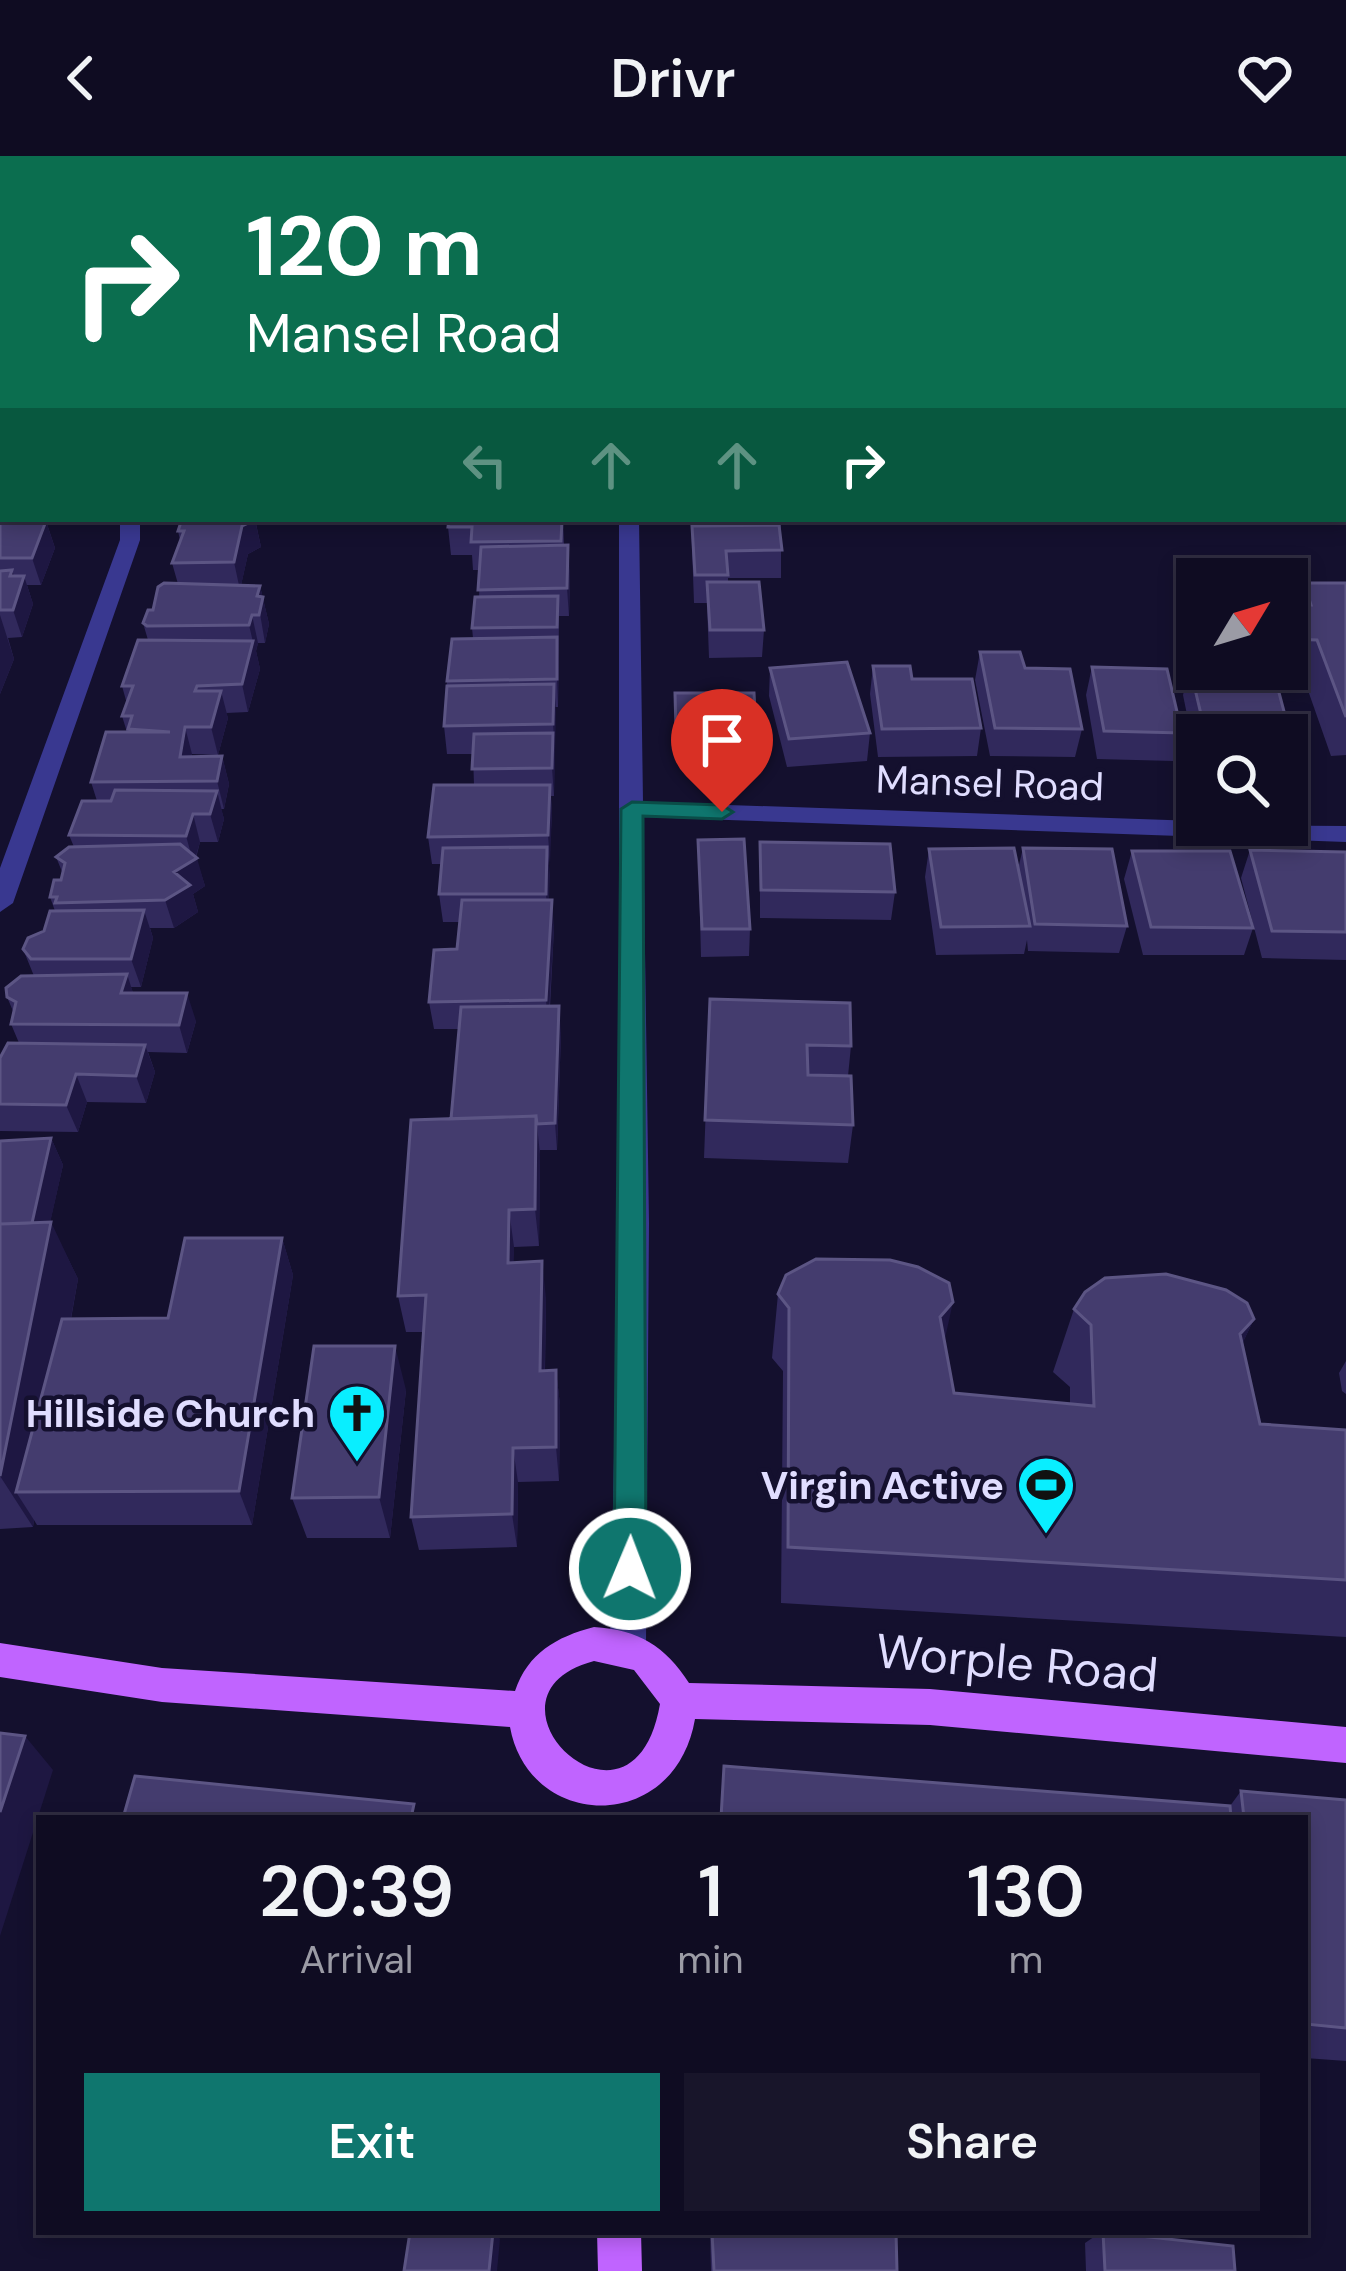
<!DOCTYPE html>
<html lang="en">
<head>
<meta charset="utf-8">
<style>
  :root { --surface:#0f0c22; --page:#18152a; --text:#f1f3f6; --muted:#9b9ba5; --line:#2f2c40; --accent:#0f766e }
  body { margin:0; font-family:"DM Sans",sans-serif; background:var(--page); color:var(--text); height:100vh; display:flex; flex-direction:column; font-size:45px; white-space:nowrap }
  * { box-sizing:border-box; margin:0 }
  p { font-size:39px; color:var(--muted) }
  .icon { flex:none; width:66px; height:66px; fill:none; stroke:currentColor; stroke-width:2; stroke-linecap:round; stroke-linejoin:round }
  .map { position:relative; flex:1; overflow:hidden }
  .details { position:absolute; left:36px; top:1659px; width:1272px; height:420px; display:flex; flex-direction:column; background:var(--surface); border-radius:0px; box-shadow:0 6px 18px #0003,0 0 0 3px var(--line) }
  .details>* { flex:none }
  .top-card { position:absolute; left:0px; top:0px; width:1347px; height:366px; box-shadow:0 6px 18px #0003,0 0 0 3px var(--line); background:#0b6e4f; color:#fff; overflow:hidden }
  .needle { width:78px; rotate:52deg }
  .fabs { position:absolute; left:1176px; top:402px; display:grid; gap:24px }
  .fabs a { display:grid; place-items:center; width:132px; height:132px; border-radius:0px; background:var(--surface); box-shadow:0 6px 18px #0003,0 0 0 3px var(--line); font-size:60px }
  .pin { position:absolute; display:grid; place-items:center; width:102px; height:102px; color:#fff; margin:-123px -51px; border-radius:50% 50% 50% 0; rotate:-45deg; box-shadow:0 0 12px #0007 }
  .pin .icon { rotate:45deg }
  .me { position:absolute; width:132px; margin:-66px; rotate:1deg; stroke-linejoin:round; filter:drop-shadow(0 0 9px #0008) }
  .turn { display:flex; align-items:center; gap:42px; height:252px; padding:0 48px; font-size:54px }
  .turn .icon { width:156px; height:156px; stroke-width:2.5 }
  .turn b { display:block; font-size:84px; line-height:102px }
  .lanes { display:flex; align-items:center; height:114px; padding:0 48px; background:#0003; justify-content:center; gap:60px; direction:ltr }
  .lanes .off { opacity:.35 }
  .eta { display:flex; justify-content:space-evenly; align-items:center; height:204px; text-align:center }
  .eta b { font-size:72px; font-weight:600; line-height:84px }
  .primary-button { display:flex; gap:24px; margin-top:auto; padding:24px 48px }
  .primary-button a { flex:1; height:138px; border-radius:0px; background:var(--accent); color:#fff; font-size:48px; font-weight:600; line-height:138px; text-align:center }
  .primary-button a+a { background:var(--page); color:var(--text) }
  header { display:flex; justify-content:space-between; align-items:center; height:156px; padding:0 48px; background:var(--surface); font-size:54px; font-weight:600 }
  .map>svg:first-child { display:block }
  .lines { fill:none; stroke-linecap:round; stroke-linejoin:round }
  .minor { fill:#393890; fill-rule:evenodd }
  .major { fill:#c064ff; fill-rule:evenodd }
  .wall { fill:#31295c }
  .shaded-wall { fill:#1e1742 }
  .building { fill:#443c6e; stroke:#5c5584; stroke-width:3 }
  .route { fill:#0f766e; stroke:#0a4d48; stroke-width:3 }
  .labels { text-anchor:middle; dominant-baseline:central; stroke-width:9; stroke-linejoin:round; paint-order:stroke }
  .street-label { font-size:39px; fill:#e0ddff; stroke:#14102e }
  .poi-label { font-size:39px; font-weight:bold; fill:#e0ddff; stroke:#14102e; text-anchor:end }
  .near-street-label { font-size:48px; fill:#e0ddff; stroke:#14102e }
</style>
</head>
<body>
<header><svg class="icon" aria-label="back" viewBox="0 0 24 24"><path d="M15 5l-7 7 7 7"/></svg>Drivr<svg class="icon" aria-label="heart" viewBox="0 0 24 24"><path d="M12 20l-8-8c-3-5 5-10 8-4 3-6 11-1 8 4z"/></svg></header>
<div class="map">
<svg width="1346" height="2115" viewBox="0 0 1346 2115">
  <rect width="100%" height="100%" fill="#14102e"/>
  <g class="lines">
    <path class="minor" d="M376 0H392V3H376Z
      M947 0H966L945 3Z
      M1049 0H1065L1067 3H1051Z
      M120 363H140V384L13 747 0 756V712L120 384Z
      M619 363H639L643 646 1197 665V669L1346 670V686L643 661 649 1067 646 1488 641 1500 628 1505 615 1500 610 1488 619 1067Z"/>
    <path class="major" d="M594 1471C639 1474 665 1490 689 1527L930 1533 1346 1571V1607L930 1569 695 1563C675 1679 529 1675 510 1571L162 1546 0 1521V1487L162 1512 515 1535C528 1497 556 1481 594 1471ZM594 1505 634 1514 660 1548C633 1704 463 1540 594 1505Z
      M597 2076H641L642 2115H598Z"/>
  </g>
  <path class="wall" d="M875 0H942L943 3H876Z
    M1114 0H1296L1295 3H1113Z
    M1344 49 1346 51V80L1344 83Z
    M1344 94H1346V169H1344Z
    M182 363H255L261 391 248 398 241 429 260 430 269 468 265 487H258L256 495 260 513 248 556 226 557 228 562 218 599 192 598V601L222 600 229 628 224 653H221L224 663 218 686H200L196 702 205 730 193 738 198 756 174 772H150L153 782 141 831H131L133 837 196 865 187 897 148 896 155 916 146 947 87 946 78 976 0 975V902L19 887 11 868 13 855 7 841 34 820 23 793 44 775 55 755 50 741 61 724 63 718 56 701 74 691 69 679 97 645 91 626 127 576 122 560 127 548 122 530 148 484 143 467 178 428 172 407 180 384 178 375Z
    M563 363 564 389 570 417 569 460H559L558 551H555L554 640H551L552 657 549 707 548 744 554 772 550 851 561 878 557 994H540L539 1090 514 1091 513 1106 546 1142 545 1214H556L560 1249 559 1325 518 1326 517 1391 419 1394 411 1361 424 1176H406L398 1140 451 963 459 873H434L429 846 457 793 460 766H443L439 738 442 708H432L428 681 474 629 473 598H447L444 570 447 525 473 482 472 472 479 441 480 414H473L472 399H451L448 371Z
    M691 363H781V422H728V426L764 474 762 501 709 502 707 447H694Z
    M0 365H46L55 392 41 429H27L33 448 22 481 8 482 14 503 0 538Z
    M1304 427H1346V599L1331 600 1304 523H1277L1274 513H1287V449H1297Z
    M980 496 1025 512 1082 573 1075 601 990 600 975 524Z
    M873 510 912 523 981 572 977 600 878 601 870 538Z
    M1092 511 1182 577 1174 605 1097 603 1086 539Z
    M770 512 870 577 867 605 787 611 769 540Z
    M1190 512 1290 578 1287 587V579H1197L1196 603 1183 539Z
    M675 537 756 573 755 601 676 602Z
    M698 684 750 773 749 800 701 801Z
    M760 686 895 736 891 764 760 762Z
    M1023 692 1127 770 1119 797 1028 795 1027 784 1024 798 936 799 925 721 929 693 1018 713Z
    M1250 694 1346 696V804L1262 802 1241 722Z
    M1132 695 1253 772 1244 799H1143L1124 723Z
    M710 843 851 890 848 920 853 969 848 1007 704 1002Z
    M51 982 63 1009 50 1066 78 1123 71 1163 168 1162 282 1082 293 1119 252 1369H37L34 1364 33 1371 0 1373V985Z
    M778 1138 945 1185 954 1237 1070 1248V1231L1053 1216 1074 1153 1254 1163 1242 1188 1260 1268 1346 1274V1481L781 1447 783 1215 772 1202Z
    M1346 1205V1238L1342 1235 1339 1217Z
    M406 1234 390 1382H307L292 1342Z
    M1241 1635 1346 1644V1905L1305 1902V1662H721L1230 1650Z
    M710 2076H896L897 2115H711Z
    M1101 2076H1115L1235 2115H1086L1085 2087Z"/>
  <path class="shaded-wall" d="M1154 0H1296L1295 3H1153Z
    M251 363 255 364 261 391 248 398 240 434 234 406 242 370 251 366Z
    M46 365 55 392 41 429 32 402Z
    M568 389 570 417 569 460 567 432Z
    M12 414 19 435 24 420 33 448 22 481 13 454 10 420Z
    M260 430 269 468 265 487 257 440Z
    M0 459 14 503 0 538Z
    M252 459 258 487 256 495 260 513 248 556 242 528 253 486 249 469Z
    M557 481 559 509 558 551 557 523Z
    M554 528 556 556 555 596 553 568Z
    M221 535 228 562 218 599 211 571Z
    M185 571 192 598 188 625 180 601Z
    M553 577 555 605 554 640 552 612Z
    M222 600 229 628 224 653 217 625Z
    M550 629 552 657 550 707 548 679Z
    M217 635 224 663 218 686 210 658Z
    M193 658 200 686 195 703 197 702 205 730 193 738 198 756 174 772 165 744 174 716 193 705 186 680Z
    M547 691 550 719 548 765 546 738Z
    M552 744 554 772 548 872 546 844Z
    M144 754 153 782 141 831 131 803Z
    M127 818 136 846 121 837Z
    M187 837 196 865 187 897 179 869Z
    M559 850 561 878 557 994 555 967Z
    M145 889 155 916 146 947 136 920Z
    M76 918 87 946 78 976 66 949Z
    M536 960 540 998 539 1090 535 1053Z
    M51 982 63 1009 43 1099 31 1072Z
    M509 1054 514 1091 513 1143 508 1107Z
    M51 1066 78 1123 39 1336H16L34 1364 33 1371 0 1320Z
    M282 1082 293 1119 252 1369 239 1335Z
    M542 1105 546 1142 544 1250 540 1215Z
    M953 1146 939 1210 940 1161Z
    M1254 1163 1224 1226 1240 1178Z
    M395 1190 406 1234 390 1382 379 1341Z
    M556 1214 560 1249 559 1325 556 1291Z
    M513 1292 518 1326 517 1391 512 1358Z
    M25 1580 53 1614 0 1780V1656Z
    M493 2076H496L500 2083 497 2115H489Z"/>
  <path class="building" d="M99 0H126L124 3H98Z
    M179 0H311L309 3H177Z
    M892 0H942L943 3H893Z
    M998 0H1048L1050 3H1000Z
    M1344 94H1346V133H1344Z
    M182 363H225L255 364 242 370 234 406 172 407 184 375H178Z
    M449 363H562L561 385 471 386 472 371H448Z
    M0 365H46L32 402H0Z
    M779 369 782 394 726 395 728 419H695L692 370Z
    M568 389 567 432 478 434 481 391Z
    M12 414 10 420H24L13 454H0V415Z
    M707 426H759L764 474H710Z
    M164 427 260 430 257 440 263 441 259 459H252L249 469 147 470 143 467 148 454H153L158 431Z
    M1304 427H1346V561L1317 484 1290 483 1287 475V449H1311Z
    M558 440 557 471 472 472 475 441Z
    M557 481V523L447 525 452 483Z
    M138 484 253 485 242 528 197 530 195 535H221L211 571H185L180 601 222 600 217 625 91 626 106 576H170L128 573 132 560H122L133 530H122Z
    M980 496H1020L1025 512 1070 513 1082 573 995 572Z
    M847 506 870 577 789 583 770 512Z
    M873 510H910L912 523H972L981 572 882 573Z
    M1092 511 1167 513 1182 577 1104 575Z
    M1190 512 1273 514 1290 578 1205 575Z
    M554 528 553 568 444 570 447 530Z
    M675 537H754L756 573 676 574Z
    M553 577 552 612 472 613 474 578Z
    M434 629H550L548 679 428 681Z
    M115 634 217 635 210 658H193L186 680 69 679 82 645H111Z
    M744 683 750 773H702L698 684Z
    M760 686 890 688 895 736 761 734Z
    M180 688 197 702 174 716 190 729 165 744 55 747 57 741H50L54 724H61L65 707 56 701 69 691Z
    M547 691 546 738H439L443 692Z
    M1014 692 1030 770 941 771 929 693Z
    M1023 692 1112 693 1127 770 1035 768Z
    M1250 694 1346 696V776L1272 775Z
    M1132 695H1230L1253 772 1151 771Z
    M462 744H552L546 844 429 846 434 794 457 793Z
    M144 754 131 803H31L23 793 28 782 44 775 50 755Z
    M127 818 121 837H187L179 869 11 868 16 846 7 841 6 832 21 820Z
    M710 843 850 847 851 890 807 889 808 919 851 920 853 969 705 964Z
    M559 850 555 967 537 968 536 960 451 963 461 851Z
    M8 887 145 889 136 920 76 918 66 949 0 948V902Z
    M536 960 535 1053 509 1054 508 1107 542 1105 540 1215 556 1214V1291L513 1292 512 1358 411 1361 426 1139 398 1140 411 964Z
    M51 982 32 1067 0 1068V985Z
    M51 1066 0 1320V1068Z
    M185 1082H282L239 1335 16 1336 62 1163 168 1162Z
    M816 1103 890 1104 918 1111 949 1127 953 1146 940 1161 954 1237 1094 1250 1091 1169 1074 1153 1085 1136 1105 1122 1166 1118 1226 1134 1247 1147 1254 1163 1240 1178 1260 1268 1346 1274V1424L788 1391 789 1152 778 1138 786 1119Z
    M314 1190H395L379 1341 292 1342Z
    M0 1577 25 1580 0 1656Z
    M724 1610 1230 1650 1231 1662H721Z
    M135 1620 414 1648 411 1662H123Z
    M1241 1635 1346 1644V1872L1305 1868V1662H1244Z
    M410 2076H493L489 2115H404Z
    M712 2076H896L897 2115H714Z
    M1103 2076 1233 2090 1235 2115H1105Z"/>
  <path class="route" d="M632 646 722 649 733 656 722 663 643 660 646 1413 642 1423 630 1428 619 1423 614 1413 621 653Z"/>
  <defs>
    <g id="church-pin" transform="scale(3)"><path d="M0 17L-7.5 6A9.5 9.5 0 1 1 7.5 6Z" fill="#09eeff" stroke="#14102e"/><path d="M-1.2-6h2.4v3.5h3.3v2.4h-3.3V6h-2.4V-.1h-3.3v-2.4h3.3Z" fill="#111"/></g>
    <g id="stadium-pin" transform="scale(3)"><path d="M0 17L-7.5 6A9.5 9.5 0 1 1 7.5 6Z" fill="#09eeff" stroke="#14102e"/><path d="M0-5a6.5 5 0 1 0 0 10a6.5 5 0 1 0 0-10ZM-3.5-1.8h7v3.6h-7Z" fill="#111"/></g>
  </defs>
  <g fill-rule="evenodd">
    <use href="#church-pin" x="357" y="1257"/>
    <use href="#stadium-pin" x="1046" y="1329"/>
  </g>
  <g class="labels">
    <g class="street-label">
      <text transform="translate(990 627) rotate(2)">Mansel Road</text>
    </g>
    <g class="poi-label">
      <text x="315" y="1257">Hillside Church</text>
      <text x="1004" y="1329">Virgin Active</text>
    </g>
    <g class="near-street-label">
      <text transform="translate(1017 1507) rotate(5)">Worple Road</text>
    </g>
  </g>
</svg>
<div class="fabs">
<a><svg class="needle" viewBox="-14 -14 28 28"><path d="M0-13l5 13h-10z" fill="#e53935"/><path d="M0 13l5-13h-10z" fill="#9b9ba5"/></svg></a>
<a><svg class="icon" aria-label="search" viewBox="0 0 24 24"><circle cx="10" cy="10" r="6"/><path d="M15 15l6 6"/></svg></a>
</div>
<div class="pin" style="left:722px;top:656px;background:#d93025"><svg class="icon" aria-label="arrive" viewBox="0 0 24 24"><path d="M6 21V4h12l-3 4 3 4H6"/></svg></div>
<svg class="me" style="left:630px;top:1413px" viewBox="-20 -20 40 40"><circle r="17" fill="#0f766e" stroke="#fff" stroke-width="3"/><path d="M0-11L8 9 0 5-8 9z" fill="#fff"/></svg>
<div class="top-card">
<div class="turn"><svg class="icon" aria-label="right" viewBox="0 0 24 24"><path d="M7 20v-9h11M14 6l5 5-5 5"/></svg><div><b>120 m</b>Mansel Road</div></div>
<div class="lanes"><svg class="icon off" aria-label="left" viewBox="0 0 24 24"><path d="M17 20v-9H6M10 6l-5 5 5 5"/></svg><svg class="icon off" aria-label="ahead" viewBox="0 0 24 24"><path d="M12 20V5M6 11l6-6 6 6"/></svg><svg class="icon off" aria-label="ahead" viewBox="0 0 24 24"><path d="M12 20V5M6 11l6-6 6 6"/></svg><svg class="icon" aria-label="right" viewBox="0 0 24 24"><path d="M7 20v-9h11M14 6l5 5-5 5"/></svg></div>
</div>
<section class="details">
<div class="eta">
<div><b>20:39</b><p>Arrival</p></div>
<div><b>1</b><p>min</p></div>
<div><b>130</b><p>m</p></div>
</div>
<div class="primary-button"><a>Exit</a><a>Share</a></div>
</section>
</div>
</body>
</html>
